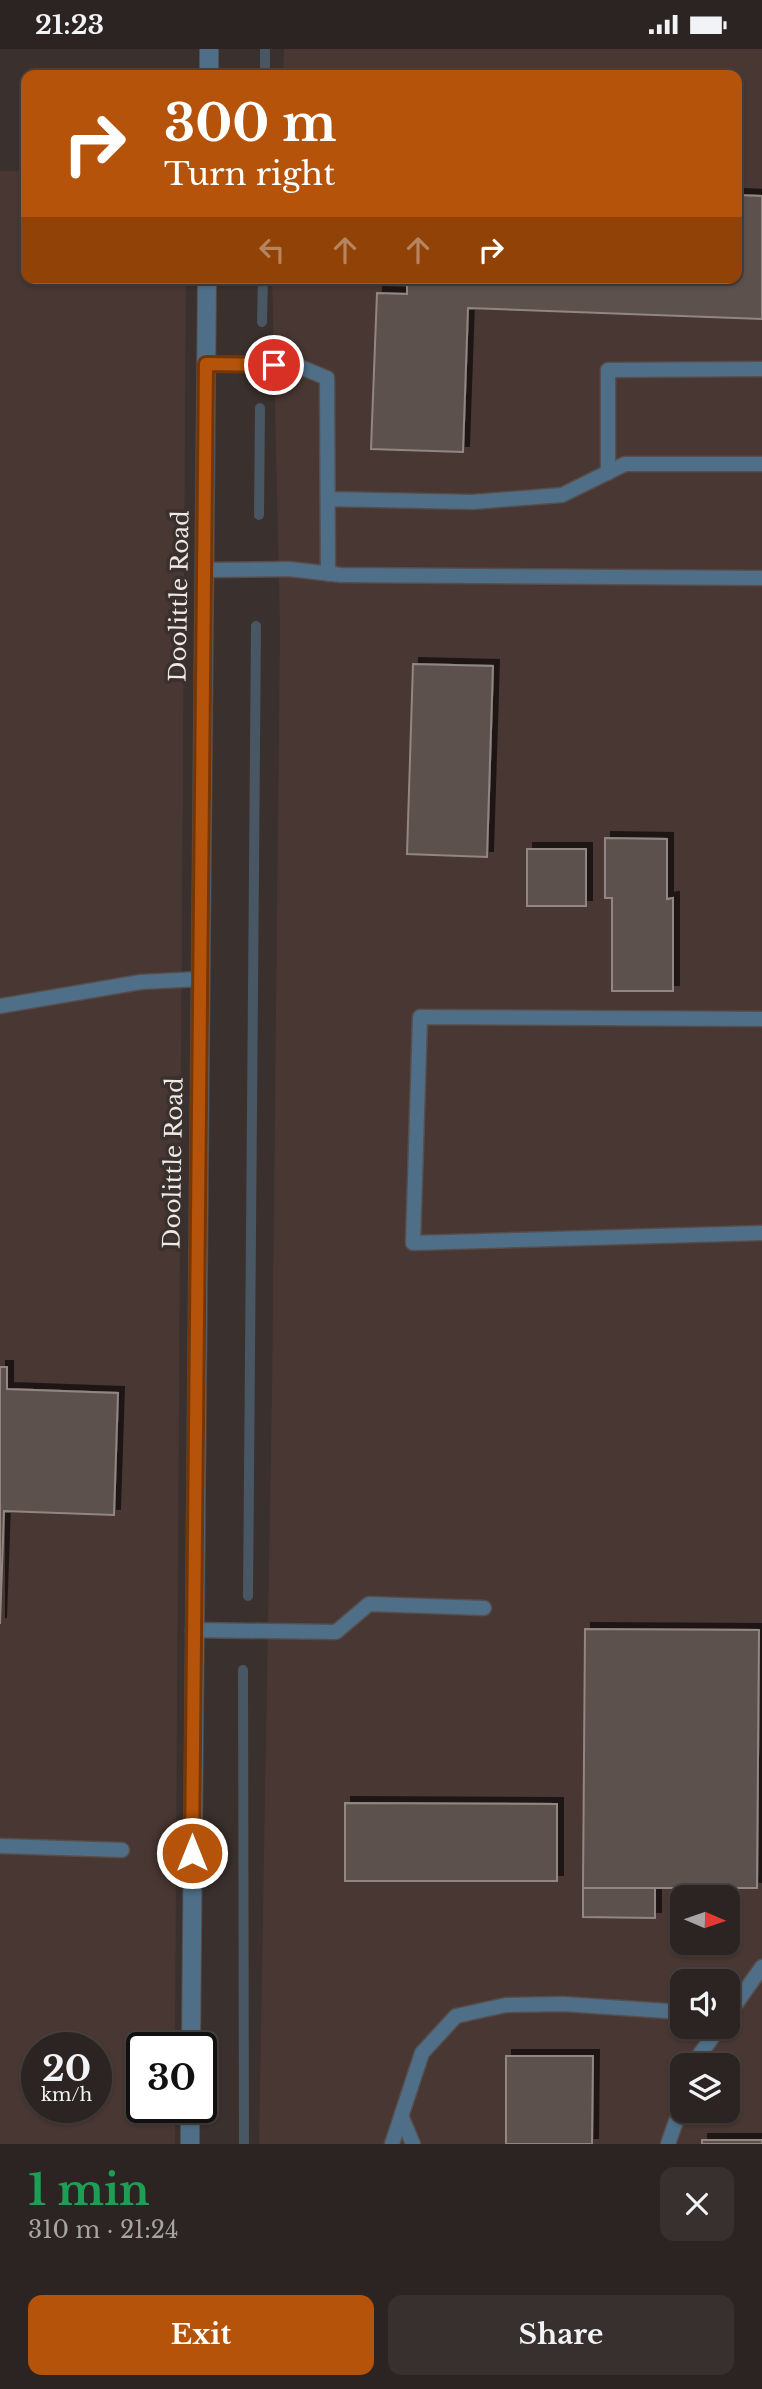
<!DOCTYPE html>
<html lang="en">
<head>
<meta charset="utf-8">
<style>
  :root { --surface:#2c2422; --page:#38302f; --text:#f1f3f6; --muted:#a6a4a5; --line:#484140; --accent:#b45309 }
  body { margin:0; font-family:"Libre Baskerville",serif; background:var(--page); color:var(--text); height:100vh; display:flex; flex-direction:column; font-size:26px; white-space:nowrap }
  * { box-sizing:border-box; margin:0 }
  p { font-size:23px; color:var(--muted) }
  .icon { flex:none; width:38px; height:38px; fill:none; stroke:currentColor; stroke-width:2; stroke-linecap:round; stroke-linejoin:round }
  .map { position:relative; height:2095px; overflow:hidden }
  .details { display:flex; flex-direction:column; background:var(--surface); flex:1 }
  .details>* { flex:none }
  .banner { position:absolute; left:21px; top:21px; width:721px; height:214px; border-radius:14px; box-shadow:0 2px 5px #0004,0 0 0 2px var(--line); background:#b45309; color:#fff; overflow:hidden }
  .needle { width:46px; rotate:92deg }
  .buttons { position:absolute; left:670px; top:1836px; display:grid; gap:14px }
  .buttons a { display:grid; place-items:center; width:70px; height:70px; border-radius:14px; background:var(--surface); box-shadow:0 2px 5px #0004,0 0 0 2px var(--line); font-size:35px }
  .speed { position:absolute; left:21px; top:1983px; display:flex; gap:14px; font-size:35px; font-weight:700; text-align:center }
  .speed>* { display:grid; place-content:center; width:91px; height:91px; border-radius:50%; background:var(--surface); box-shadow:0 2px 5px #0004,0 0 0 2px var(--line); line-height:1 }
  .speed small { font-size:18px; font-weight:400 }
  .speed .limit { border:4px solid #111; border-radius:10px; background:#fff; color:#111 }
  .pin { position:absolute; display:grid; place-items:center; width:60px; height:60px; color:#fff; margin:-30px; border:4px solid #fff; border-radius:50%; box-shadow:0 2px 7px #0007 }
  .me { position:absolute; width:77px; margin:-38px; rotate:0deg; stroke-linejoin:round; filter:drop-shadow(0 0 5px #0008) }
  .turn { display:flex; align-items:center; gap:24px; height:147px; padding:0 28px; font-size:32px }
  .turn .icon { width:91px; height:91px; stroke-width:2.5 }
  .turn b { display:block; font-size:49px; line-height:60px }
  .lanes { display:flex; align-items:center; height:66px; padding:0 28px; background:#0003; justify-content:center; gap:35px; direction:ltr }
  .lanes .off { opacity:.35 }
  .round { display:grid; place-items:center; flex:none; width:74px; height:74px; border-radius:14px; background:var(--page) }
  .overview { display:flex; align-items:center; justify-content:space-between; height:119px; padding:0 28px }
  h1 { font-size:42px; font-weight:700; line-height:52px; color:#1e9e55 }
  .button { display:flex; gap:14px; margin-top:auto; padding:14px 28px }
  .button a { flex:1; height:80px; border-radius:14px; background:var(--accent); color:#fff; font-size:28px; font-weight:700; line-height:80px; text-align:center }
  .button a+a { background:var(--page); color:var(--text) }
  .status { display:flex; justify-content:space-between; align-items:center; height:49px; padding:0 35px; background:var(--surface); direction:ltr }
  .status svg { height:19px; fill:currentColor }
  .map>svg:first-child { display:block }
  .built { fill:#483732; fill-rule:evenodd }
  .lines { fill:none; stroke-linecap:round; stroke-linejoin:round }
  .stream { stroke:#485763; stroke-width:10 }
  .building { fill:#5c514e; stroke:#928682; stroke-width:2; filter:url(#shadow) }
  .service-casing { stroke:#574d4b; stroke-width:17 }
  .minor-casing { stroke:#574d4b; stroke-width:20 }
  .service { stroke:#4e6f87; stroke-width:14 }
  .minor { stroke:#4e6f87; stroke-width:18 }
  .route-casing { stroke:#753606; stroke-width:18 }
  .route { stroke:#b45309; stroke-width:12 }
  .labels { text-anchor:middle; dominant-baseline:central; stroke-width:7; stroke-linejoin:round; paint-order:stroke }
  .street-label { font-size:23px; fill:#efe8e6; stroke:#3a302d }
</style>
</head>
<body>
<div class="status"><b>21:23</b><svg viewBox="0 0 49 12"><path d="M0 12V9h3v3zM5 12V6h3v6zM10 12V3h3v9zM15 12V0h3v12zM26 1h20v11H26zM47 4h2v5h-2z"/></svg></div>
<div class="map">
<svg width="762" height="2095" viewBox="0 0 762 2095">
  <defs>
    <filter id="shadow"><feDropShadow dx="6" dy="-6" stdDeviation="0" flood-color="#0009"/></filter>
  </defs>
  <rect width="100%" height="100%" fill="#3a302d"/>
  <path class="built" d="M284 0H762V2095H259L272 1338 280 577 272 229H737V26H283ZM682 1848H728V1894H682ZM682 1932H728V1978H682ZM682 2016H728V2062H682Z
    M0 122H26V229H186L175 1998H142V2058H175V2095H0ZM37 1998H96V2058H37Z"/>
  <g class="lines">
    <path class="stream" d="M265 0V26
      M262 273 263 229
      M259 466 260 359
      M248 1547 256 577
      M243 1621 244 2095"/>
  </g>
  <path class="building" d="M737 146 762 147V270L468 259 463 403 371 400 377 244 407 245V229H737Z
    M413 615 493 617 487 808 407 805Z
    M605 789 667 790V850L673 849V942H612V849H605Z
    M527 800H586V857H527Z
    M0 1318H7V1340L118 1344 114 1466 4 1462 0 1575Z
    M585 1580 759 1581 757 1839H583Z
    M345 1754 557 1755V1832H345Z
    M583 1839H655V1869L583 1868Z
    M506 2007H593L592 2095H506Z
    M702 2091H762V2095H702Z"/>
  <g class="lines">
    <g class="service-casing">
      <path id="service" d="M206 315H293L327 329 328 525
        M608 424V321L762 320
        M328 450 473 453 562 446 625 415H762
        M204 521 289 520 341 526 762 529
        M0 957 141 933 200 930
        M762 970 420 968 413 1194 762 1184
        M193 1581 336 1583 369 1555 484 1559
        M0 1797 122 1801
        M728 1966 762 1918
        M696 2016 700 2005 720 1978
        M402 2069 413 2095
        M392 2095 422 2004 456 1967 506 1956 563 1955 682 1963
        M668 2095 682 2055"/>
    </g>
    <g class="minor-casing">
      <path id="minor" d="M209 26V0
        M191 1998 207 229
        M190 2095V2058"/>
    </g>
    <use href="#service" class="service"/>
    <use href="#minor" class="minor"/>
  </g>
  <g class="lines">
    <g class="route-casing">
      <path id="route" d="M192 1804 206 315 274 316"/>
    </g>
    <use href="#route" class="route"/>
  </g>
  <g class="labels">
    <g class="street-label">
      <text transform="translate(179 547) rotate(-89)">Doolittle Road</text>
      <text transform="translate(173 1114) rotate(-89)">Doolittle Road</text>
    </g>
  </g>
</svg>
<div class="buttons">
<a><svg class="needle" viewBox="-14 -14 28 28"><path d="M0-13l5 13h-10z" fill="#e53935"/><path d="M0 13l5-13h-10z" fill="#a6a4a5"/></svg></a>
<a><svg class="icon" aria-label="sound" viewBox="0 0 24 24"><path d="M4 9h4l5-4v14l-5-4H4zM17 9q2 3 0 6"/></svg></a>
<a><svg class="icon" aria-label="layers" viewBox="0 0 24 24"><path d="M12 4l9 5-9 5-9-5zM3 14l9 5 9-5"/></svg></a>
</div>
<div class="speed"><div>20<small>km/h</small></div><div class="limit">30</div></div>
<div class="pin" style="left:274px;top:316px;background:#d93025"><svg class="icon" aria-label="arrive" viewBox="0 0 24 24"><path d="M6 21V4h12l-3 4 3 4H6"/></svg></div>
<svg class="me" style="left:192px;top:1804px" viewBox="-20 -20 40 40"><circle r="17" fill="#b45309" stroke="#fff" stroke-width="3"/><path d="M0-11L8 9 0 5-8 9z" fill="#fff"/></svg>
<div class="banner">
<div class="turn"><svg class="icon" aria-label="right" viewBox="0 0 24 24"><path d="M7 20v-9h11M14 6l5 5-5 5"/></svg><div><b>300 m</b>Turn right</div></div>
<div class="lanes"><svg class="icon off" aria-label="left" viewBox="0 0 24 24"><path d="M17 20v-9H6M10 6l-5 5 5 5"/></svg><svg class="icon off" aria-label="ahead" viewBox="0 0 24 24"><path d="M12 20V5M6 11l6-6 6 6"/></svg><svg class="icon off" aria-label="ahead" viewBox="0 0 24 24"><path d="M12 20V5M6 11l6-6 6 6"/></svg><svg class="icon" aria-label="right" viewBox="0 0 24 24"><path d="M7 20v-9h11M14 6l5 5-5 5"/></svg></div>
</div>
</div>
<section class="details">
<div class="overview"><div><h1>1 min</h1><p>310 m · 21:24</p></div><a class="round"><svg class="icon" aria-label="close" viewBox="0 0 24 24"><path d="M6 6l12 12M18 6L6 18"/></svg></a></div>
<div class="button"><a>Exit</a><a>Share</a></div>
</section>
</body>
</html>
